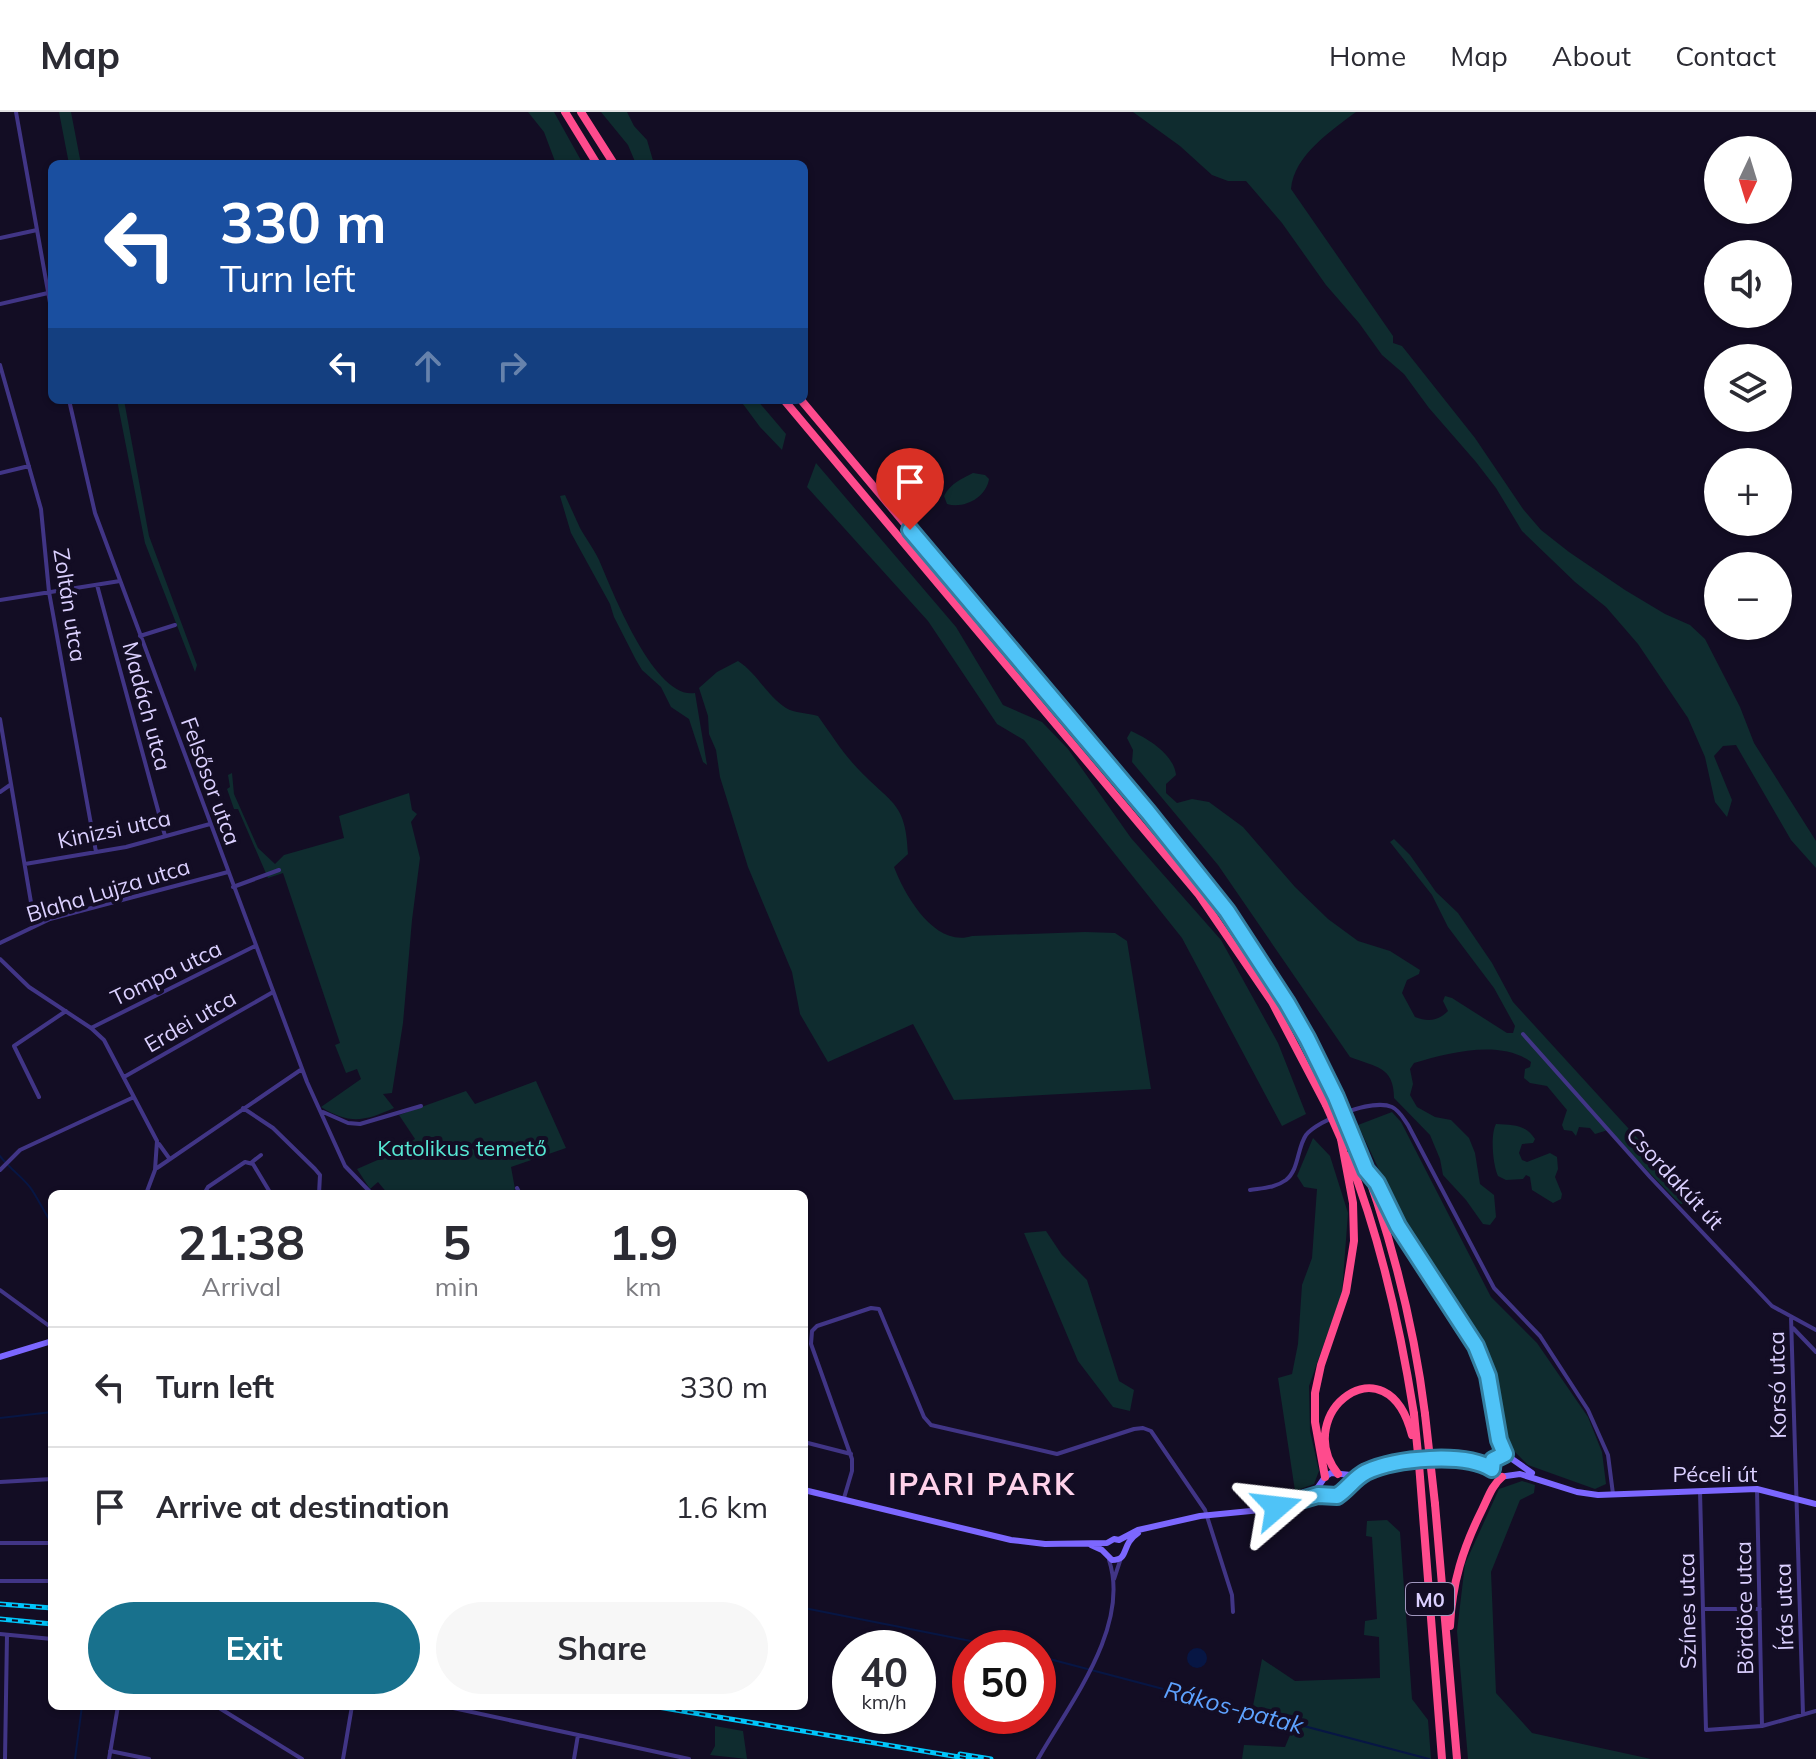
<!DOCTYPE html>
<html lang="en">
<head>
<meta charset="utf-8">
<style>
  :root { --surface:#fff; --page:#f7f7f7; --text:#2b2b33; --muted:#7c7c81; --line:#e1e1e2; --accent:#18718d }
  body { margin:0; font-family:Mulish,sans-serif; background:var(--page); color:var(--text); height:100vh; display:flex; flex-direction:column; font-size:30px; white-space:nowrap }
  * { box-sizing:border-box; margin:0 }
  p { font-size:26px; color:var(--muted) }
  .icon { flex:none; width:44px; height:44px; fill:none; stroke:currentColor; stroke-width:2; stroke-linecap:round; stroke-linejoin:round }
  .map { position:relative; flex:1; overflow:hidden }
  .details { position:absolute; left:48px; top:1078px; width:760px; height:520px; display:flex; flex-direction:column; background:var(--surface); border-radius:12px; box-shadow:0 2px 6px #0004 }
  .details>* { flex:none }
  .hud { position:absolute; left:48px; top:48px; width:760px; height:244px; border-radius:12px; box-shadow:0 2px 6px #0004; background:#1a4fa0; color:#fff; overflow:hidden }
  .needle { width:52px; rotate:184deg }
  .fabs { position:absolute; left:1704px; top:24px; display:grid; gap:16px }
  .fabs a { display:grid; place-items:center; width:88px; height:88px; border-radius:50%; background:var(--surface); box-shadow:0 2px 6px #0004; font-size:40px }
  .speed { position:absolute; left:832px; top:1518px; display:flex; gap:16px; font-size:40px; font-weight:700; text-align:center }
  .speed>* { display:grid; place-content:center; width:104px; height:104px; border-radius:50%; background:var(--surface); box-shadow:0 2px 6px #0004; line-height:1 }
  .speed small { font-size:20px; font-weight:400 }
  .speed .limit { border:12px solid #d22; background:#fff; color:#111 }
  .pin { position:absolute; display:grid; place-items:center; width:68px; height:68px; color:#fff; margin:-82px -34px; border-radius:50% 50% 50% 0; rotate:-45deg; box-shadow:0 0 8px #0007 }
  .pin .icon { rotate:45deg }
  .me { position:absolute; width:88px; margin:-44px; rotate:73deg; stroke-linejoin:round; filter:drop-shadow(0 0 6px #0008) }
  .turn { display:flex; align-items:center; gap:28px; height:168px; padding:0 40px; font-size:36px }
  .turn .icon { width:104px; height:104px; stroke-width:2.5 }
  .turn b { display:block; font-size:56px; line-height:68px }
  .lanes { display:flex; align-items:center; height:76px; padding:0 40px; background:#0003; justify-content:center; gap:40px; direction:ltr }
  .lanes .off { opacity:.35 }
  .eta { display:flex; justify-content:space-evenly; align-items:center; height:136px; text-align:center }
  .eta b { font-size:48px; font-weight:700; line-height:56px }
  .primary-button { display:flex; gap:16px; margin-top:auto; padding:16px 40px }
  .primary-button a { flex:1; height:92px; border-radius:48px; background:var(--accent); color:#fff; font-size:32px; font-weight:700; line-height:92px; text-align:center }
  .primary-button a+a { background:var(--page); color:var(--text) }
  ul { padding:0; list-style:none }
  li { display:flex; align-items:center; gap:24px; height:120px; padding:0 40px; border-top:2px solid var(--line) }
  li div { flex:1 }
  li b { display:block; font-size:30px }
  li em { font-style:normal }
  header { display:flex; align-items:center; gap:48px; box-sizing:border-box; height:112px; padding:0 40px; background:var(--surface); border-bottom:2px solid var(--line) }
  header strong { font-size:38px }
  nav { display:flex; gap:44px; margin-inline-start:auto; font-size:28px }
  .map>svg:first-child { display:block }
  .green { fill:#0f2c2f }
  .water { fill:#071644 }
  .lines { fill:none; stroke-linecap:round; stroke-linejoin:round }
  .stream { stroke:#071644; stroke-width:2 }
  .street { stroke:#413586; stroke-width:4 }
  .secondary { stroke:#7c67ff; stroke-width:6 }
  .highway { stroke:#ff4b8d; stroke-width:8 }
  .rail-casing { stroke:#00c6fb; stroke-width:5 }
  .rail { stroke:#130d24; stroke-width:2; stroke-dasharray:6; stroke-linecap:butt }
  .highway-bridge { stroke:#ff4b8d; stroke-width:8 }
  .route-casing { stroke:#337fa1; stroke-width:20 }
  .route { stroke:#4fc3f7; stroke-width:14 }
  .labels { text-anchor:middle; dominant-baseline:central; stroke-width:8; stroke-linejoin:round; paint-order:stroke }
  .shield { fill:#130d24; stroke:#9f96bd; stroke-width:2 }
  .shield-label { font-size:20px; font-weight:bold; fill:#dbd0ff }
  .street-label { font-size:22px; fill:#dbd0ff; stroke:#130d24 }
  .park-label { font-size:22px; fill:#55e6d2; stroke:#130d24 }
  .water-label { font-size:24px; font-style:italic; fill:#5ea2ff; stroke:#130d24 }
  .district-label { font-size:30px; font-weight:bold; letter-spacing:2px; fill:#ffd2ea; stroke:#130d24 }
</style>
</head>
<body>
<header>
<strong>Map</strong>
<nav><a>Home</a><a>Map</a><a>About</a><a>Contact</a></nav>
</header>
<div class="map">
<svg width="1816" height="1647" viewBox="0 0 1816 1647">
  <rect width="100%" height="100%" fill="#130d24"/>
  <path class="green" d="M59 0H71L81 52H69Z
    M528 0H554L583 52H556L544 20Z
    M601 0H627L634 14 647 28 654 52H636L628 33Z
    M1133 0H1356C1331 19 1294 43 1291 77L1393 224V231L1402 234 1475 326 1523 397 1541 418 1569 440 1625 478 1665 502 1690 513 1705 527 1740 595 1754 631 1816 729V756L1791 728 1736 633 1723 634 1714 644 1732 688 1727 705 1715 690 1705 645 1688 606 1638 532 1606 495 1575 470 1522 419 1496 376 1476 350 1429 296 1404 262 1382 243 1359 211 1326 173 1282 111 1246 69H1228L1212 63 1180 34Z
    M117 288H124L149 424 197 553 195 560 145 431Z
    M740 288H757L786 322 782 338 760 315Z
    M816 351 956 515 1003 593 1042 610 1068 637 1131 726 1221 828 1278 931 1306 1002 1282 1014 1182 826 1024 628 997 612 928 509 807 375Z
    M973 361 985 363 989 367C986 386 964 397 947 392L944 384C950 372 961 367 973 361Z
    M565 383C570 394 575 405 580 416 586 427 594 437 599 448 612 478 654 588 695 581L707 653 703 650 689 607 671 595 661 575 642 558 636 548 614 505 610 492 571 421 560 384Z
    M738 549C757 561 766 583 786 596 794 601 808 601 818 604 831 622 844 643 860 659 892 692 906 691 908 742L894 755C905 784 935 836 972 824L1085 820 1115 821 1127 829 1151 977 954 988 913 912 828 950 800 902 792 860 748 755 720 665 716 638 709 622 708 604 699 576 717 560Z
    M1131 619C1149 627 1174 643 1176 663L1166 672V681L1177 691 1192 687 1209 690 1243 715 1295 775 1328 807 1358 829 1390 839 1420 858 1419 862 1407 868 1402 881 1415 905C1428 910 1438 909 1448 899L1443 889 1445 884 1452 886 1507 921H1513L1515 914 1494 876 1448 815 1432 783 1390 730 1394 727 1410 743 1436 780 1458 801 1492 851 1513 890 1692 1086 1693 1092H1681L1675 1087 1608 1018 1595 1022 1590 1016 1579 1015 1576 1024 1572 1019 1564 1018 1562 1013 1567 998 1547 974 1530 971 1524 966 1525 957 1530 955 1531 950C1500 927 1448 941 1414 951L1410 957 1413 972 1410 983 1417 995 1435 1005 1451 1008 1469 1026 1475 1041 1480 1072 1494 1083 1496 1105 1490 1113 1483 1112 1466 1088 1443 1063 1440 1047 1430 1023 1394 986C1394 954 1375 955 1350 945L1218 753 1132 650 1133 638 1127 626Z
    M232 661 234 682 258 736 275 752 284 743 344 726 339 704 409 681 412 698 417 702 411 710 420 746 412 808 403 911 392 981 383 982 394 996C365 1009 350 1013 321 995L361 967 357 957 346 961 335 933 340 931 283 761 268 766 238 697H234L227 677 230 675 228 663Z
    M536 969 566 1036 511 1055 515 1077 509 1082H388L378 1070 370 1077 357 1057 389 1043 415 1027 399 1003 466 979 475 992Z
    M1392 1000 1401 1010 1491 1185 1537 1231 1588 1305 1602 1340 1606 1372 1595 1377 1528 1353 1506 1331 1490 1249 1395 1092 1358 1013Z
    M1496 1012C1513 1013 1525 1012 1535 1027L1533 1031 1522 1032 1519 1041 1522 1048 1527 1050 1550 1041 1557 1045 1558 1057 1555 1065 1562 1082 1561 1087 1553 1091 1532 1078 1530 1065 1526 1063 1523 1067 1506 1068 1498 1064C1493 1054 1490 1023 1496 1012Z
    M1313 1026 1330 1044 1348 1101 1342 1181 1309 1274 1310 1319 1319 1359 1314 1372 1295 1379 1278 1266 1292 1262 1298 1232 1302 1173 1312 1146 1317 1077 1304 1075 1297 1064Z
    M1046 1119 1062 1143 1087 1168 1119 1269 1134 1278 1130 1299 1113 1295 1078 1249 1024 1121Z
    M1522 1369 1535 1373 1534 1381 1520 1388 1491 1460 1496 1581 1532 1621 1651 1647H1468L1457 1519 1465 1452 1499 1377Z
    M1387 1408 1400 1420 1412 1587 1428 1608 1431 1647H1242L1244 1633 1285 1635 1297 1606 1253 1594 1262 1547 1295 1569 1380 1566 1379 1525 1364 1523 1365 1509 1377 1507 1372 1425 1366 1424 1367 1409Z
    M715 1614 743 1619 747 1647 710 1643 715 1634Z"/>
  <path class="water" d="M1187 1546a10 10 0 1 1 20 0a10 10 0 1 1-20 0Z"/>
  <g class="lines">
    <path class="stream" d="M0 1044C9 1056 26 1068 32 1078 39 1089 45 1101 52 1112
      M0 1306 52 1300
      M804 1496 1006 1536
      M1038 1544 1429 1647
      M75 1647 82 1594"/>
    <path class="street" d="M16 0 52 202
      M0 126 37 118
      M0 192 48 181
      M0 253 41 397 49 480 96 740
      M69 288 95 401 307 970 345 1054 372 1082
      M0 361 29 354
      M97 473 165 724
      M0 488 120 469
      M140 524 175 513
      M0 607 35 814
      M0 680 10 673
      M25 752 126 735 210 712
      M233 775 279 758
      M0 831 50 807 228 760
      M0 847 29 875 91 916 104 928 157 1029 155 1058 146 1082
      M91 916 255 834
      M1523 922 1650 1065 1772 1194 1816 1218
      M124 965 273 880
      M39 985 14 934 66 899
      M243 996 273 1016 315 1057 320 1063 319 1082
      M323 1000 348 1011 360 1012 421 994
      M159 1032 169 1046
      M252 1050 261 1043
      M157 1056 302 957
      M0 1058 20 1038 134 985
      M517 1076 520 1082
      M1250 1078C1263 1076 1275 1076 1286 1068 1299 1058 1297 1036 1306 1023 1318 1008 1373 986 1392 995 1400 999 1403 1006 1408 1013L1494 1176 1540 1224 1588 1298 1608 1343 1613 1382
      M204 1082 208 1075 245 1050 253 1052 271 1082
      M0 1178 52 1216
      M1791 1205 1803 1602
      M1793 1216 1816 1240
      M804 1330 851 1342
      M0 1370 52 1367
      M1757 1377 1762 1614
      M1700 1379 1706 1618 1762 1614 1816 1599
      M844 1386 852 1359V1347L811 1232 812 1219 817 1214 871 1196 879 1197 924 1305 931 1313 1057 1342 1134 1317 1143 1316 1151 1319 1205 1398 1232 1483 1233 1500
      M0 1431H52
      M1114 1467 1121 1446
      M0 1469H52
      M1703 1497H1760
      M0 1522 52 1527
      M216 1594 302 1647
      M444 1594 689 1647
      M110 1639 149 1647
      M5 1647 7 1523
      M109 1647 118 1594
      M343 1647 352 1594
      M574 1647 578 1623
      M1038 1647C1069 1592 1131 1515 1109 1448"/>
    <path class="secondary" d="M0 1245 52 1229
      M1457 1347 1487 1354 1499 1365 1520 1362 1577 1380 1598 1383 1757 1377 1816 1392
      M1475 1347 1493 1348 1505 1342 1532 1361
      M804 1378 1011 1428 1045 1432 1107 1431 1114 1427 1119 1428 1138 1418 1200 1404 1271 1397 1318 1383 1337 1384 1352 1369 1366 1360
      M1307 1383 1316 1378 1325 1365 1331 1361 1351 1363 1402 1351 1460 1347
      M1091 1433 1102 1438 1112 1448C1130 1448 1120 1433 1138 1421"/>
    <path class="highway" d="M565 0 597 52
      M581 0 614 52
      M784 288 1199 783 1272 890 1326 993
      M801 288 1203 767 1287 891 1336 985
      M1353 1022C1388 1113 1413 1205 1425 1302
      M1348 1044C1381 1127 1400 1214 1414 1302
      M1366 1058C1381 1076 1388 1097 1400 1117 1427 1158 1468 1207 1484 1253 1494 1279 1491 1321 1505 1342
      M1419 1352 1442 1647
      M1338 1362C1290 1302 1387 1225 1412 1323
      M1325 1365 1315 1310V1281L1321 1253 1346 1180 1354 1129 1353 1091 1341 1027
      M1435 1392 1457 1647
      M1450 1514C1452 1471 1463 1436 1482 1398 1488 1386 1492 1373 1502 1365"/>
    <g class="rail-casing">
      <path id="rail" d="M0 1492 52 1496
        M0 1507 52 1512
        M652 1594 971 1647
        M960 1642 991 1647"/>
    </g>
    <use href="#rail" class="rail"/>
    <path class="highway-bridge" d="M1336 985 1353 1022
      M1326 993 1341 1027
      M1414 1302 1419 1352
      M1425 1302 1435 1392"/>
  </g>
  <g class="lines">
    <g class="route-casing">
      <path id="route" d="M910 418 1148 700 1227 799 1287 891 1307 926 1336 985 1366 1058 1377 1071 1398 1114 1476 1234 1488 1264 1499 1328 1505 1342 1493 1348 1492 1357C1464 1340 1396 1346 1366 1360 1354 1366 1348 1377 1337 1384L1318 1383 1277 1395"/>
    </g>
    <use href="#route" class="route"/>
  </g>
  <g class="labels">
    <rect class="shield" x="1406" y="1471" width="48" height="32" rx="6"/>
    <g class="shield-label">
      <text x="1430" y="1487">M0</text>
    </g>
    <g class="street-label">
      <text transform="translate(70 493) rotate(81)">Zoltán utca</text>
      <text transform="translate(147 594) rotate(75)">Madách utca</text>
      <text transform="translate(211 669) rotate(70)">Felsősor utca</text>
      <text transform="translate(114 717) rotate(-12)">Kinizsi utca</text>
      <text transform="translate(108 778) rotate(-17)">Blaha Lujza utca</text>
      <text transform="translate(166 861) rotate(-26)">Tompa utca</text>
      <text transform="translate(190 909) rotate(-30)">Erdei utca</text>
      <text transform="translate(1675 1066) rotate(47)">Csordakút út</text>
      <text transform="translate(1777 1273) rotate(-91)">Korsó utca</text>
      <text x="1715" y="1362">Péceli út</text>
      <text transform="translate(1784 1495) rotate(-92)">Írás utca</text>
      <text transform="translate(1744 1496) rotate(-91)">Bördöce utca</text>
      <text transform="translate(1687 1499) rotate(-91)">Színes utca</text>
    </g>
    <g class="park-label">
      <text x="462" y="1036">Katolikus temető</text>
    </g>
    <g class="water-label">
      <text transform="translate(1234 1595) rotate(15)">Rákos-patak</text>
    </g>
    <g class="district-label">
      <text x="982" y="1372">IPARI PARK</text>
    </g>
  </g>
</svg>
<div class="fabs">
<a><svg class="needle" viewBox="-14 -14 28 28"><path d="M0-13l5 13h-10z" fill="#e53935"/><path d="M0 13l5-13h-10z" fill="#7c7c81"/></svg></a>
<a><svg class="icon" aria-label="sound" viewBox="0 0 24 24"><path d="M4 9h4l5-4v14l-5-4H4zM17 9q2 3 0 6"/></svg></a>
<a><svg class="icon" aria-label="layers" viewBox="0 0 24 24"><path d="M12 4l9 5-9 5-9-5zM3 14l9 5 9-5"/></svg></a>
<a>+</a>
<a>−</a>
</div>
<div class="speed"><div>40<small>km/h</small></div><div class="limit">50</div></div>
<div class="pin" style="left:910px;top:418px;background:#d93025"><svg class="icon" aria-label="arrive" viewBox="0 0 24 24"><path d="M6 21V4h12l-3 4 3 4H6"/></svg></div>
<svg class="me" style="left:1277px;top:1395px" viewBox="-20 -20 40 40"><path d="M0-17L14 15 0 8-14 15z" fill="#4fc3f7" stroke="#fff" stroke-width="4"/></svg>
<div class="hud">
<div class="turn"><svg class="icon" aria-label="left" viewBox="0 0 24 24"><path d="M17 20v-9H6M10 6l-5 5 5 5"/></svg><div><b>330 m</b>Turn left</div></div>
<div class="lanes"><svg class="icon" aria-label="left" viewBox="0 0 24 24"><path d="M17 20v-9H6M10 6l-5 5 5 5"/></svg><svg class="icon off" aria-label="ahead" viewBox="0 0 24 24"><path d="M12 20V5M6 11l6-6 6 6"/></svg><svg class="icon off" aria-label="right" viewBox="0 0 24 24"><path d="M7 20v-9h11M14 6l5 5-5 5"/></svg></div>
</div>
<section class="details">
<div class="eta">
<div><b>21:38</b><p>Arrival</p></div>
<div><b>5</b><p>min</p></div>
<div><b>1.9</b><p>km</p></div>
</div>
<ul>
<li><svg class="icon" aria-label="left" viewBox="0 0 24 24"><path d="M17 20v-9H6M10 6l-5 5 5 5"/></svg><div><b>Turn left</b></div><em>330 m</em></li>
<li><svg class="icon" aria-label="arrive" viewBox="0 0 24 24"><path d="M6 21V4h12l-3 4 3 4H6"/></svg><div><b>Arrive at destination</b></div><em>1.6 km</em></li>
</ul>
<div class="primary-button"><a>Exit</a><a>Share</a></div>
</section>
</div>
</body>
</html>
